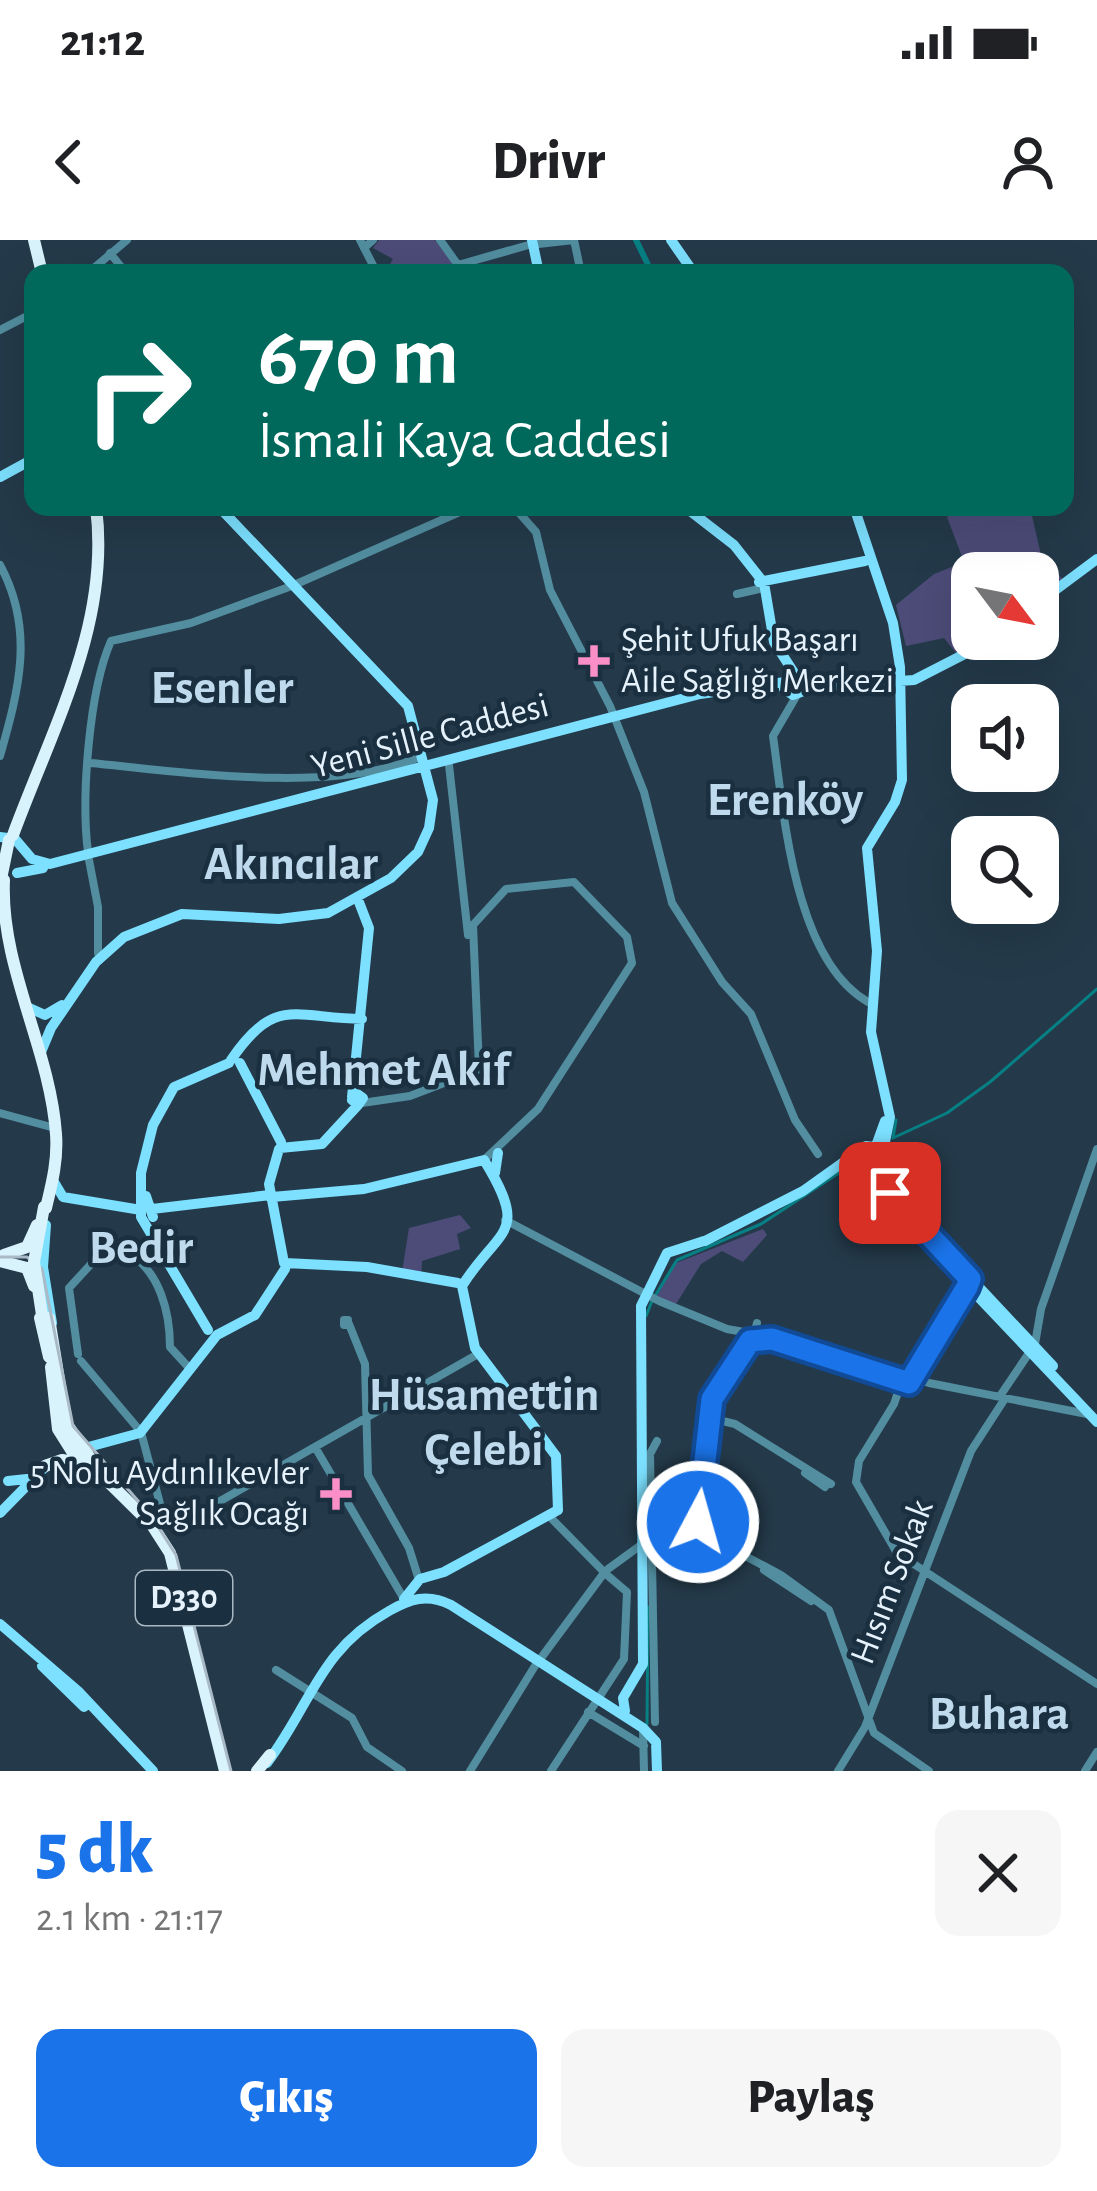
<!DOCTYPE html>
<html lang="tr">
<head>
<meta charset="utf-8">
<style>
  :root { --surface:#fff; --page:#f6f6f6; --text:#202124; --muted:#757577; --accent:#1a73e8 }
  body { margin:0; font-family:"Alegreya Sans",sans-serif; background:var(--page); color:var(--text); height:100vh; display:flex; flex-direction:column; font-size:45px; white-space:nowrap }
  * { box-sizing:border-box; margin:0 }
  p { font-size:39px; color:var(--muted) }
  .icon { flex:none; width:66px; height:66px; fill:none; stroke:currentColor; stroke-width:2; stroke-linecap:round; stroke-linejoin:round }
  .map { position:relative; height:1531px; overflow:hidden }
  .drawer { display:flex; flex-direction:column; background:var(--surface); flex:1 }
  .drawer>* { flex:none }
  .top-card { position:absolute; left:24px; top:24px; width:1050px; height:252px; border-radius:24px; box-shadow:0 12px 48px #0002; background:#00695c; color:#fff; overflow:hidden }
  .needle { width:78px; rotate:122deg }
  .controls { position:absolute; left:951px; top:312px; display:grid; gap:24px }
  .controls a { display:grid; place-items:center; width:108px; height:108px; border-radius:24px; background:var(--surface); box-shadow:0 12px 48px #0002; font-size:60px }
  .pin { position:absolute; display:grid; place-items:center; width:102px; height:102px; color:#fff; margin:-51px; border-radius:24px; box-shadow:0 6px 18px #0006 }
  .me { position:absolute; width:132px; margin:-66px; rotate:6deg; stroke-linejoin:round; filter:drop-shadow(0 0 9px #0008) }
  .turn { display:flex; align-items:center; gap:42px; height:252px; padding:0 36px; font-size:54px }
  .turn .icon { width:156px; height:156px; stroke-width:2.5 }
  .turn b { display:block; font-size:84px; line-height:102px }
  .round { display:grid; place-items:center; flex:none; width:126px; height:126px; border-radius:24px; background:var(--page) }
  .head { display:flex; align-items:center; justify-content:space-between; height:204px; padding:0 36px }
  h1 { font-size:72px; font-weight:800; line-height:90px; color:var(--accent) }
  .primary-button { display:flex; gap:24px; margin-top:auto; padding:24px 36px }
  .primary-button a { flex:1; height:138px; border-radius:24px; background:var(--accent); color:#fff; font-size:48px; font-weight:800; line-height:138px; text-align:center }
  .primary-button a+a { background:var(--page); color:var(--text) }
  .status { display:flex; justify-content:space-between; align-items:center; height:84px; padding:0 60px; background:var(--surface); direction:ltr }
  .status svg { height:33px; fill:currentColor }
  header { display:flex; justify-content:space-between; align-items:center; height:156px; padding:0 36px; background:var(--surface); font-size:54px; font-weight:800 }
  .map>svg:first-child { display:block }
  .green { fill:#4d4c79 }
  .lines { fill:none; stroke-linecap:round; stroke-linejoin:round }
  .stream { stroke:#068084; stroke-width:3 }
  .canal { stroke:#068084; stroke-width:6 }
  .minor { stroke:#528ea0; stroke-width:8 }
  .major { stroke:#7ce0fe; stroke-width:10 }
  .highway { stroke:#d9f3fc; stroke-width:12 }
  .tram { stroke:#a9b9c5; stroke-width:3 }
  .highway-bridge { stroke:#d9f3fc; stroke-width:12 }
  .route-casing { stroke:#114b97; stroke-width:30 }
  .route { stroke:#1a73e8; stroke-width:21 }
  .poi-dot { fill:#fa8fc8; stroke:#1a2f3f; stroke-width:4.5 }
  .labels { text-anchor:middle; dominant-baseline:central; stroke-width:9; stroke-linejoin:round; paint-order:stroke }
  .shield { fill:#1a2f3f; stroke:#a8b8c3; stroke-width:3 }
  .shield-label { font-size:33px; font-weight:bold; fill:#e5f2fc }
  .poi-label { font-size:36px; fill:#e5f2fc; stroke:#1a2f3f; text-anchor:start }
  .street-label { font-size:36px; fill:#e5f2fc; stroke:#1a2f3f }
  .district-label { font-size:48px; font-weight:bold; fill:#bfd9ed; stroke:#1a2f3f }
</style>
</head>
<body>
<div class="status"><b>21:12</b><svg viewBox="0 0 49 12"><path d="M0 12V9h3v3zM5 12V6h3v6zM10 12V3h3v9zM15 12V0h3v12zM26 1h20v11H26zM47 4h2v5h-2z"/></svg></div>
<header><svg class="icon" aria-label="back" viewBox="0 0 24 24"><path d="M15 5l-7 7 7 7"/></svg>Drivr<svg class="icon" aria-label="person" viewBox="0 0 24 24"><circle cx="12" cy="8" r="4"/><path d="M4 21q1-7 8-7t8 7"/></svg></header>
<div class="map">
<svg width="1097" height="1531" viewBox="0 0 1097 1531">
  <rect width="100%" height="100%" fill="#243a4a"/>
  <path class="green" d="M379 0H435L460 33H418L404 25 400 32 389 26 393 19 373 8Z
    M964 267H1030L1041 315 1064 341 1038 360V333H972V399H981L956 413 944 398 906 406 896 365 934 334 964 322 947 277Z
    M460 975 471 988 457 994 460 1009 422 1021 421 1038 402 1032 409 988Z
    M763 989 767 995 743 1022 722 1011 701 1024 676 1064 656 1057 676 1023Z"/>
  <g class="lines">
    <path class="stream" d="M896 880 893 898 947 873 990 842 1097 749
      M655 1056 677 1020 761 984 863 917
      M646 1076 652 1061
      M647 1484 648 1367"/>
    <path class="canal" d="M636 0 652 33"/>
    <path class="minor" d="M360 0 377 33
      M440 0 458 25 532 4
      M538 4 574 0 581 33
      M364 8 373 0
      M110 13 126 33
      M88 33 127 0
      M0 90 33 73
      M514 267 536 292 550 350 610 466
      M0 325C35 390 19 449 0 516
      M294 345 471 267
      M737 354 759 349
      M797 455 773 496C784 574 794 720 868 762
      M610 466 644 552 672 663 722 742 751 774 795 880 818 914
      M91 523C182 532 333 554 417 518
      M449 525 468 695
      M88 612C81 558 89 451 111 401L191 383 289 347
      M89 620 98 667V713
      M479 828 473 685 506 649 574 642 627 697 632 723 538 869 484 920
      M362 863 410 856 509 818
      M0 873 51 887
      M505 980 659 1061 727 1089 777 1098 929 1143 1087 1174
      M968 1040 904 1135 894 1164 859 1221 856 1242 897 1313 1097 1444
      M344 1080H348V1085H344Z
      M349 1084 365 1124 368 1235 409 1308 419 1340
      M1035 1104 1041 1069 1097 909
      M78 1114 69 1048 92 1023 128 1013C160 1031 170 1073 170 1107L190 1129
      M81 1121 141 1192 163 1275 178 1285
      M1000 1156 1029 1113
      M710 1178 735 1184 831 1244
      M315 1207 404 1359
      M805 1233 825 1247
      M681 1278a9 9 0 1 1 18 0a9 9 0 1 1-18 0Z
      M699 1277 712 1159 753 1098 757 1083
      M552 1279 604 1332
      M178 1285 478 1114
      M691 1287 781 1335 829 1370 874 1493 929 1531
      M651 1299 681 1274
      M608 1329 641 1305
      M764 1330 811 1361
      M541 1418 604 1333
      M276 1430 352 1478 367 1507 402 1531
      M588 1472 644 1506
      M655 1482 650 1214 657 1201
      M643 1489 644 1531
      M470 1531 538 1421
      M551 1531 624 1419 627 1352 607 1335
      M838 1531 865 1487 971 1211 1004 1160
      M1085 1531 1097 1512"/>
    <path class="major" d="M532 0 539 33
      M671 0 694 33
      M0 237 33 219
      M685 267 734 305 764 343 774 402 800 442V451
      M854 267 893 383 900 427 902 540 895 562 867 608 877 711 871 792 890 877 883 912
      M759 342 865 321
      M1038 363 1097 319
      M787 439 784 449 793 455 814 447 914 440 994 399
      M0 597 15 599 32 619 50 624 700 454 785 442
      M17 633 43 628
      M25 766 45 775 62 765
      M41 812 51 788 96 722 124 697 182 674 279 679 328 673 391 638 418 612 429 588 433 560 408 466 219 267
      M231 820C275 755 294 778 362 779
      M240 823 281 902
      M356 853 363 858 358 865 352 860Z
      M352 857 369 688 357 657
      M876 906 885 881
      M280 908 322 904 358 865
      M279 909 269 944 284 1023
      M871 919 879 950 892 966 1097 1182
      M882 919 886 948 1053 1126
      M495 933 498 913
      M54 942 63 957 141 970
      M146 956 153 977
      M272 957 364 949 484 920C531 996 499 987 462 1046L475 1108 556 1216 558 1270
      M152 969 270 955
      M46 985 43 1027 52 1083
      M705 1001 803 951 866 906 874 907
      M285 1023 367 1027 458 1043
      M208 1090 141 977V933L153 885 174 847 229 823
      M81 1209 140 1193 217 1095 255 1075 285 1029
      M8 1241 27 1239
      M0 1273 48 1224
      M404 1359 420 1339 444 1332 558 1270
      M0 1384 78 1451 153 1531
      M42 1426 84 1467
      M625 1471 623 1458 643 1424 641 1066 667 1013 707 1000
      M267 1523C312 1463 319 1410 389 1371 410 1359 427 1353 451 1365L643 1488 656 1502 657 1531"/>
    <path class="highway" d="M34 0 42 33
      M13 595C52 489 111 383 96 267
      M2 634 9 600
      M4 640C0 727 50 808 56 894 58 920 52 943 46 968
      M4 1015 27 1007 37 985
      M0 1021 27 1028 34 1046
      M40 1078 49 1117
      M49 1078 66 1183 90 1218
      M51 1127 58 1189 75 1216
      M83 1217 152 1285 170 1313 225 1531
      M45 1226 62 1220 78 1223
      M257 1531 270 1515"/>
    <path class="tram" d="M0 1017H27L42 1029 73 1186 152 1277 176 1315 231 1531"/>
    <path class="highway-bridge" d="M44 967 34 1022 44 1088"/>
  </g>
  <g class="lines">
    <g class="route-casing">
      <path id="route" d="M698 1282 712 1159 750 1101 772 1099 909 1143 967 1047 970 1039 890 953"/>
    </g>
    <use href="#route" class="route"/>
  </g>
  <g class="poi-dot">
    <path d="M588 403h12v12h12v12h-12v12h-12v-12h-12v-12h12z"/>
    <path d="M330 1236h12v12h12v12h-12v12h-12v-12h-12v-12h12z"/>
  </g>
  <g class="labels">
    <rect class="shield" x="136" y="1331" width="96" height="54" rx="9"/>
    <g class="shield-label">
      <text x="184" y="1358">D330</text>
    </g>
    <g class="poi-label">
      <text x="621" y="400">Şehit Ufuk Başarı<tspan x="621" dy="41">Aile Sağlığı Merkezi</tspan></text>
      <text x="309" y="1233" text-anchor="end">5 Nolu Aydınlıkevler<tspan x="309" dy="41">Sağlık Ocağı</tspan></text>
    </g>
    <g class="street-label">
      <text transform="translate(430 496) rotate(-15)">Yeni Sille Caddesi</text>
      <text transform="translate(892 1342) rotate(-69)">Hısım Sokak</text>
    </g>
    <g class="district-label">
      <text x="222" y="449">Esenler</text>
      <text x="785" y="561">Erenköy</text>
      <text x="291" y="625">Akıncılar</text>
      <text x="383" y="831">Mehmet Akif</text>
      <text x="141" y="1009">Bedir</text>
      <text x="484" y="1156">Hüsamettin<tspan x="484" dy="55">Çelebi</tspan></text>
      <text x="999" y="1475">Buhara</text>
    </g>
  </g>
</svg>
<div class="controls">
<a><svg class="needle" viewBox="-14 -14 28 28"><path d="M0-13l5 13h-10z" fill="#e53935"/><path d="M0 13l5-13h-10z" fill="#757577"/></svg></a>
<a><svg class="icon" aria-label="sound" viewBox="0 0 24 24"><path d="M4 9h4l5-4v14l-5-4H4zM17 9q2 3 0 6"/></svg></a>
<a><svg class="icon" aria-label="search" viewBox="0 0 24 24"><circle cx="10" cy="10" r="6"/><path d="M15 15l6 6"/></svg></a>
</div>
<div class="pin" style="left:890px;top:953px;background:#d93025"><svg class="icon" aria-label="arrive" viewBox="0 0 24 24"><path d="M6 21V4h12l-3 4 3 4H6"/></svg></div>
<svg class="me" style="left:698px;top:1282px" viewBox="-20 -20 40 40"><circle r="17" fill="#1a73e8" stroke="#fff" stroke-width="3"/><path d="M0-11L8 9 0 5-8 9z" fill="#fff"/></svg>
<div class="top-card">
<div class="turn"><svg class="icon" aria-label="right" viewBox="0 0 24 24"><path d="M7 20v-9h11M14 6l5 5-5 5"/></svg><div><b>670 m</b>İsmali Kaya Caddesi</div></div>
</div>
</div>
<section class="drawer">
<div class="head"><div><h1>5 dk</h1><p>2.1 km · 21:17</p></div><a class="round"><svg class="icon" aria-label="close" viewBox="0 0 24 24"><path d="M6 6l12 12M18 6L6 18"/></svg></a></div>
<div class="primary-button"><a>Çıkış</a><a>Paylaş</a></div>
</section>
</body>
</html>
